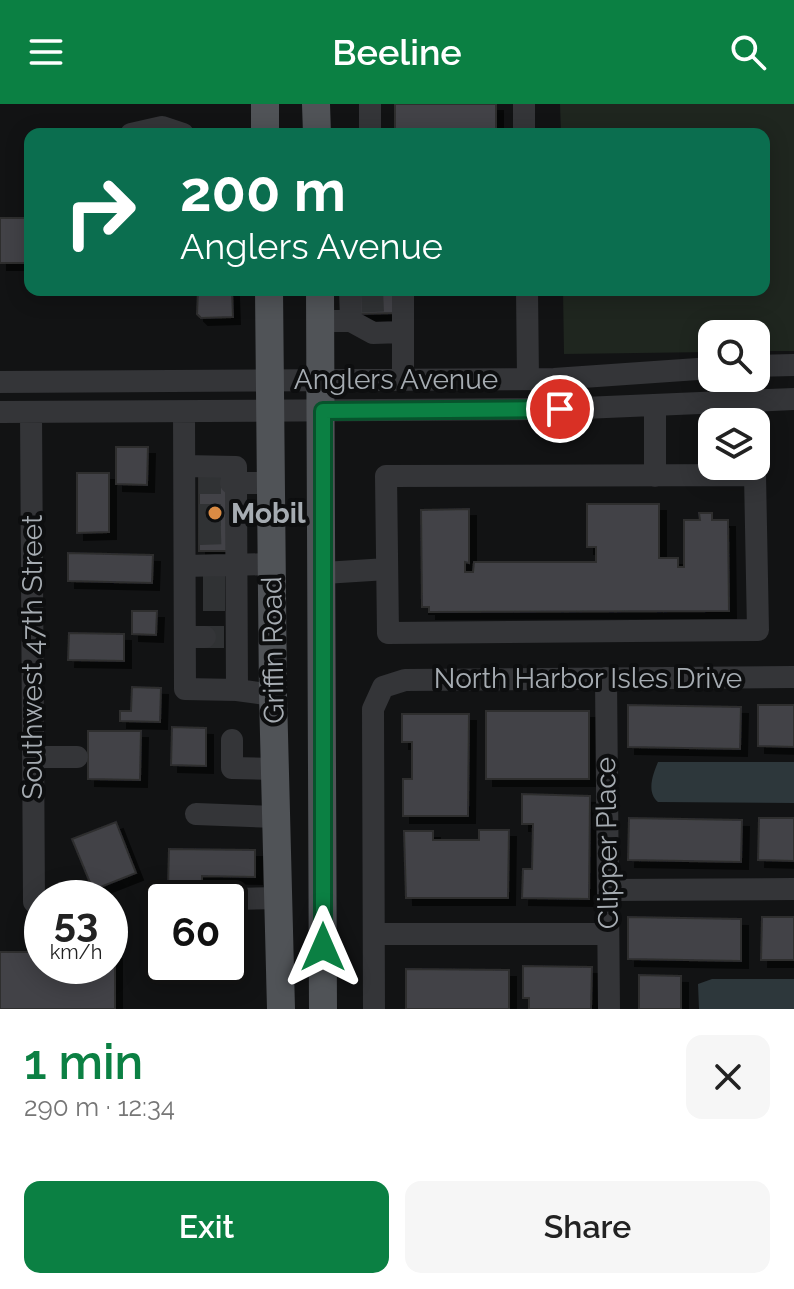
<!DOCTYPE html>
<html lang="en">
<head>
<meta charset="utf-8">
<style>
  :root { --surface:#fff; --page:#f6f6f6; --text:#222; --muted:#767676; --accent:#0b8043 }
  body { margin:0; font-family:Raleway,sans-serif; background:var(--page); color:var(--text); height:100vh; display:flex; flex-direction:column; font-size:30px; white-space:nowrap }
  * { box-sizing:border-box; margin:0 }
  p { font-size:26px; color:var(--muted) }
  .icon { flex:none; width:44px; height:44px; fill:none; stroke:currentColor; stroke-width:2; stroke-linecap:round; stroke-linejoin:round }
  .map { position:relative; height:905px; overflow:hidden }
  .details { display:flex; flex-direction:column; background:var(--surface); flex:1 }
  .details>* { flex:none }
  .guide { position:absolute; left:24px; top:24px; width:746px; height:168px; border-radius:16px; box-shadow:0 4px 20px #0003; background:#0b6e4f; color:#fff; overflow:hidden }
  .controls { position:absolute; left:698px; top:216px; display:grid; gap:16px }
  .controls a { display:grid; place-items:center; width:72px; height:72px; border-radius:16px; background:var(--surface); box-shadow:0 4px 20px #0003; font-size:40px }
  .speed { position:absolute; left:24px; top:776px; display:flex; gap:16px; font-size:40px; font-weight:700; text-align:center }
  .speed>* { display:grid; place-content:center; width:104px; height:104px; border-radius:50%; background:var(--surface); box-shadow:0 4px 20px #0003; line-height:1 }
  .speed small { font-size:20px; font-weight:400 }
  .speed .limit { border:4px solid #111; border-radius:12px; background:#fff; color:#111 }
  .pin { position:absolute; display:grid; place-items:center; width:68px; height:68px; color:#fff; margin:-34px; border:4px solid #fff; border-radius:50%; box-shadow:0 2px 8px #0007 }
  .me { position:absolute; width:88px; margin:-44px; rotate:0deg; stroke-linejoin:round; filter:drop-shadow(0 0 6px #0008) }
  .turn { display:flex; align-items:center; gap:28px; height:168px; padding:0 24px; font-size:36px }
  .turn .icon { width:104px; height:104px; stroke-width:2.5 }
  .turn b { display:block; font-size:56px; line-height:68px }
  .round { display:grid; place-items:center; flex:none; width:84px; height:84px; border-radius:16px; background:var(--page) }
  .overview { display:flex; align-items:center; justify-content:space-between; height:136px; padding:0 24px }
  h1 { font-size:48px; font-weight:600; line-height:60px; color:var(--accent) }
  .action { display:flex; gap:16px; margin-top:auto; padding:16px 24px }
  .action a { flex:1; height:92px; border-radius:16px; background:var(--accent); color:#fff; font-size:32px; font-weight:600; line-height:92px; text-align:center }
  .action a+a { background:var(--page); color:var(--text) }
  header { display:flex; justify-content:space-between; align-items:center; height:104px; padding:0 24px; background:var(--accent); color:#fff; font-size:36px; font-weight:600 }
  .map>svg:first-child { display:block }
  .green { fill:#1f261f }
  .water { fill:#2d373b }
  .building { fill:#424346; stroke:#2d2d2f; stroke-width:2; filter:url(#shadow) }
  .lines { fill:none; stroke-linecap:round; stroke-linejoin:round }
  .minor-tunnel { stroke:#303234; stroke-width:22; stroke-dasharray:22 11; stroke-linecap:butt }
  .minor { stroke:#343538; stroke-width:22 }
  .major { stroke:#505357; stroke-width:28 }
  .route-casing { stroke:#07532c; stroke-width:20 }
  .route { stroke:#0b8043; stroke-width:14 }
  .poi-dot { fill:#da8b44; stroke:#0d0e0f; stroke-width:3 }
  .labels { text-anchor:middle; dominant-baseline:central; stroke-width:8; stroke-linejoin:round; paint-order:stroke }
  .street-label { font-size:28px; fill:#a6acb2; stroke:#0d0e0f }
  .poi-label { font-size:28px; font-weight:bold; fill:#a6acb2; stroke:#0d0e0f; text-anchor:start }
</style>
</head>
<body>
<header><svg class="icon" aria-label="menu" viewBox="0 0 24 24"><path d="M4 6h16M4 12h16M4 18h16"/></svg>Beeline<svg class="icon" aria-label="search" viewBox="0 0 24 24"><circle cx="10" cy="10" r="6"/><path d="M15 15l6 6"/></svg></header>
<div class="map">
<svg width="794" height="905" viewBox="0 0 794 905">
  <defs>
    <filter id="shadow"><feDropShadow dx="7" dy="7" stdDeviation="0" flood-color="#0009"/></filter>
  </defs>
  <rect width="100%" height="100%" fill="#121314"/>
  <path class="green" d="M560 0H794V247H756V230H712V248L564 250 563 186H764V30H561Z"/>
  <path class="water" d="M658 658H794V699L658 698C646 688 653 670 658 658Z
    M712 875H794V905H699L698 880Z"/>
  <path class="building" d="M395 0H496V30H395Z
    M0 114H30V159H0Z
    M198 186H232L233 213 201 214 197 210Z
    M355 186H397L398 209 355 210Z
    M116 343H148L147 381 116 380Z
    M199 366H231V447H199Z
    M77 369H109V428L77 429Z
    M587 400H659V454H678V463H684V416H700L699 409H712V416H728L729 507 429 508V503H422L421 406 469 405V459L465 458V468H473L474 458H596V443H587Z
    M68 449 153 451 152 479 68 477Z
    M132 507H157L156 531 132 530Z
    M69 529 124 530V557L68 556Z
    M132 583 161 584 160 618 120 617V607H131Z
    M628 601 741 603 740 645 628 643Z
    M758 601H794V643L758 642Z
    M486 607H589V675H486Z
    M402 610H469L468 712H403V675H412V638H402Z
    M172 623 206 624V662L171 661Z
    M88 627H141L140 676 88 675Z
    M522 690 590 692 589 795 522 794 523 765H532L533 720H522Z
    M629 714 742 716 741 758 628 756Z
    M759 714H794V757L758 756Z
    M116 718 136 769 93 786 72 735Z
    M479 726H509L508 794H406L404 727H433V736H479Z
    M169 745 255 746V773L202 772V783L168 782Z
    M628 813 741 815V857L628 855Z
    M762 813H794V856H761Z
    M0 848H42V862H110V848H115V905H0Z
    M523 862 592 863 591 905H529V894H523Z
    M406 865 509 866V905H406Z
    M639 871 681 872V905H639Z"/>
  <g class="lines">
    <path class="minor-tunnel" d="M372 186 373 209
      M199 379H231
      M199 411H231
      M199 430 231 429
      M203 479H227
      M203 496H227
      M205 533H224"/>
    <path class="minor" d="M370 0V30
      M524 0V30
      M131 30 162 23 183 30
      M527 186 528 275
      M321 217H351L350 186
      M351 217 373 229 403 228
      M756 262 794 261
      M403 276V186
      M0 278 554 275 712 264
      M0 308 560 305 794 295
      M31 308 34 798
      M184 308 185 585 237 586 273 591
      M185 362 236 363V379H272
      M755 371 758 526 388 529 386 372Z
      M655 372V301
      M231 379H236L237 586
      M185 462 272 460
      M324 469 387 465
      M185 533H205
      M606 574 609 905
      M232 636V664L275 665
      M33 653H77
      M196 710 277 713
      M608 786 794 785
      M230 795 281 794
      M374 830H608
      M374 905 373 605 383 583 405 576 794 573"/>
    <path class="major" d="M265 0V30
      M316 0 317 30
      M269 186 273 591 281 905
      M320 186 323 905"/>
  </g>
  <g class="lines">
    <g class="route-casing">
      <path id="route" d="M323 843V307L560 305"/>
    </g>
    <use href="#route" class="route"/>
  </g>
  <circle class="poi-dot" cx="215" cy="409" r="8"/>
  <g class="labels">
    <g class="street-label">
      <text x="396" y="275">Anglers Avenue</text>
      <text transform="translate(273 546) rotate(-91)">Griffin Road</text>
      <text transform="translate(32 553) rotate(-90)">Southwest 47th Street</text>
      <text x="588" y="574">North Harbor Isles Drive</text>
      <text transform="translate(607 739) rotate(-91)">Clipper Place</text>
    </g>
    <g class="poi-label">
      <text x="231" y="409">Mobil</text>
    </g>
  </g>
</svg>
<div class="controls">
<a><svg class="icon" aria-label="search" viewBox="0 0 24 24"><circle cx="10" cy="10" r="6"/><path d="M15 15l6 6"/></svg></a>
<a><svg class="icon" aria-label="layers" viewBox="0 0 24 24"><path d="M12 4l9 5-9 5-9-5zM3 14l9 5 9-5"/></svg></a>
</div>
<div class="speed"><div>53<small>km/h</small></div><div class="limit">60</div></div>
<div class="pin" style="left:560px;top:305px;background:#d93025"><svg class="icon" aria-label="arrive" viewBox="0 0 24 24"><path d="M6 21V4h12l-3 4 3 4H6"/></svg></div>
<svg class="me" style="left:323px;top:843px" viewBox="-20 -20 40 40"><path d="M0-17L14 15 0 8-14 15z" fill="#0b8043" stroke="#fff" stroke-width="4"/></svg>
<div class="guide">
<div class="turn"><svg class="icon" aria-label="right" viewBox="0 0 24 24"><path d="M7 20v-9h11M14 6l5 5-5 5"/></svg><div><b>200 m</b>Anglers Avenue</div></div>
</div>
</div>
<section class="details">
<div class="overview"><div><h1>1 min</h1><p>290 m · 12:34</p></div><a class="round"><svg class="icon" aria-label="close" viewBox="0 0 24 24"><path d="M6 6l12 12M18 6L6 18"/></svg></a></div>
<div class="action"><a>Exit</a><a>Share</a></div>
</section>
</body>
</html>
